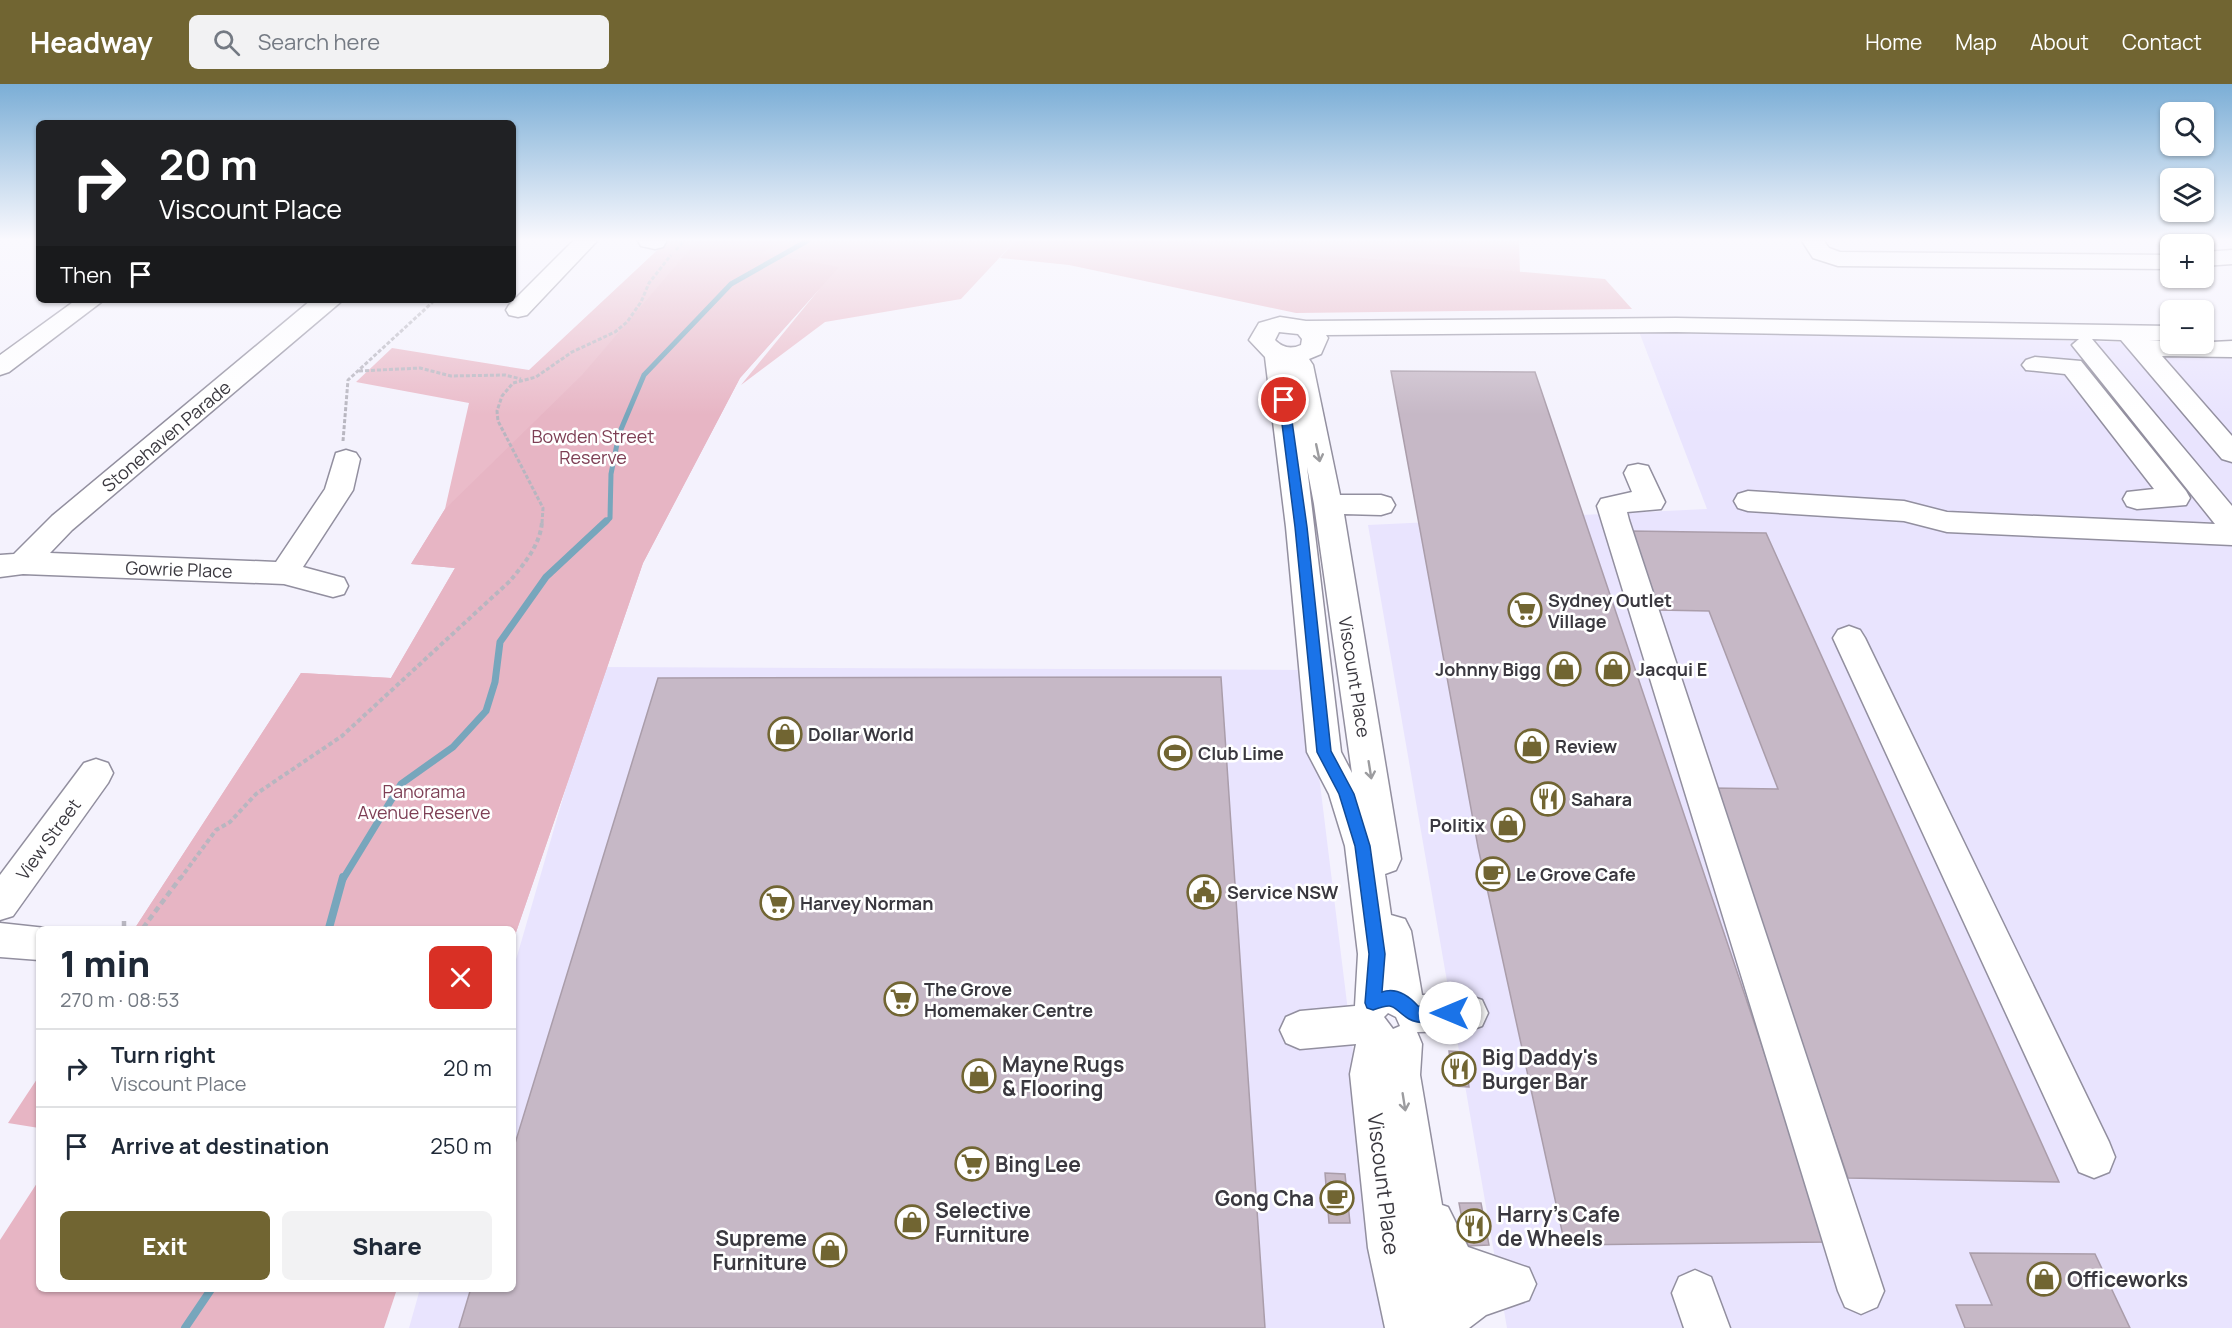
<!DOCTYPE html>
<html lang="en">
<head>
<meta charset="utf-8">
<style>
  :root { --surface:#fff; --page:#f2f2f3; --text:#1f2937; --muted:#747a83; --line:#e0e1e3; --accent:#716532 }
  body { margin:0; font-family:Manrope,sans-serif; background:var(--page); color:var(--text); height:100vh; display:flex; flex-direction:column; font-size:22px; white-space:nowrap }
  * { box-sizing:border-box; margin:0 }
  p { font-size:20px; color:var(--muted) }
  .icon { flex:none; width:33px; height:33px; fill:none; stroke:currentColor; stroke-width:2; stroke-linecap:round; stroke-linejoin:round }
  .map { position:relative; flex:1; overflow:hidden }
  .panel { position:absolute; left:36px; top:842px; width:480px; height:366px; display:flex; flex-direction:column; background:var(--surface); border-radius:9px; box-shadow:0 2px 4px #0004 }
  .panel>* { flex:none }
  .guide { position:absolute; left:36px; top:36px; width:480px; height:183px; border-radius:9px; box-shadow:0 2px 4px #0004; background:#202124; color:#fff; overflow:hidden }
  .controls { position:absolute; left:2160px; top:18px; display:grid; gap:12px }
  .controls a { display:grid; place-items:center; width:54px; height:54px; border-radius:9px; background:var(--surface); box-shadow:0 2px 4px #0004; font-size:30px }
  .pin { position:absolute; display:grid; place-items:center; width:51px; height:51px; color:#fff; margin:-26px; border:3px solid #fff; border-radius:50%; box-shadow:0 2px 6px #0007 }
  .me { position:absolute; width:66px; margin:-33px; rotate:270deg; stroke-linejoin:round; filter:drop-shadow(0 0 4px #0008) }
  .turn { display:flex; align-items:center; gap:21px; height:126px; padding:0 24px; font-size:27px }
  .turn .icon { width:78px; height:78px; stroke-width:2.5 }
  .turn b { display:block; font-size:42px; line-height:51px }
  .then { display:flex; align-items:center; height:57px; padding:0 24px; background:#0003; gap:12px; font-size:22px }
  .round { display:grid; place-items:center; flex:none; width:63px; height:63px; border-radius:9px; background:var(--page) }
  .headline { display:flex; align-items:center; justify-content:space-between; height:102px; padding:0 24px }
  h1 { font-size:36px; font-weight:800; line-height:45px }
  .action { display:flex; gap:12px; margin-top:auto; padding:12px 24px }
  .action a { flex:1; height:69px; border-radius:9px; background:var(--accent); color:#fff; font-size:24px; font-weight:800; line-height:69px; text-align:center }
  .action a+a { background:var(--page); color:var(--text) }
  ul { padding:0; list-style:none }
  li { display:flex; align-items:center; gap:18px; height:78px; padding:0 24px; border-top:2px solid var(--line) }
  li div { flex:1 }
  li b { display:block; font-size:22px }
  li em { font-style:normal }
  header { display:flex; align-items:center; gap:36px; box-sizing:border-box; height:84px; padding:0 30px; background:var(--accent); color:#fff }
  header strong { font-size:28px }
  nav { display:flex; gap:33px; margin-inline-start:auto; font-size:21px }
  .search { width:420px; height:54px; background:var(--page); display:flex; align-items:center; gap:15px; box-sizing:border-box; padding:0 21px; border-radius:9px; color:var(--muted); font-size:22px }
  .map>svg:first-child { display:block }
  .built { fill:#e9e4fe }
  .green { fill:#eabbc9 }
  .forest { fill:#e7b5c4 }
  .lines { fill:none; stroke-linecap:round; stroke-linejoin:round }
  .stream-far2 { stroke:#77a6bc; stroke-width:5 }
  .stream-far1 { stroke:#77a6bc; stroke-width:7 }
  .stream { stroke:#77a6bc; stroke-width:8 }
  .building { fill:#c6b8c6; stroke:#aa9daa; stroke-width:1.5 }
  .minor-casing { stroke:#928f9f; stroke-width:3 }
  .path-far2 { stroke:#b8b6c0; stroke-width:3; stroke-dasharray:4 2; stroke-linecap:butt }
  .path-far1 { stroke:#b8b6c0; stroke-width:4; stroke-dasharray:4.5 3; stroke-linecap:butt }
  .path { stroke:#b8b6c0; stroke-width:4.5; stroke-dasharray:6 4; stroke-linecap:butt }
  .minor { fill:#fff; fill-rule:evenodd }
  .oneway { stroke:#9c9c9f }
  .route { fill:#1a73e8; stroke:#114b97; stroke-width:1.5 }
  .labels { text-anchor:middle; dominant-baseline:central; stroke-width:5; stroke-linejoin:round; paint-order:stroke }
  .street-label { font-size:18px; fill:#3a383f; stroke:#fff }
  .park-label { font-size:18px; fill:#7e3f55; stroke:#fff }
  .poi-label { font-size:18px; font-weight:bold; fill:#3a383f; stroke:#fff; text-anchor:start }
  .near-poi-label { font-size:21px; font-weight:bold; fill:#3a383f; stroke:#fff; text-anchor:start }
  .near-street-label { font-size:21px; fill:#3a383f; stroke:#fff }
</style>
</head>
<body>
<header>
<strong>Headway</strong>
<div class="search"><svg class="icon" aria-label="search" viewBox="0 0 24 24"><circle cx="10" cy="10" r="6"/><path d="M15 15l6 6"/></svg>Search here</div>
<nav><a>Home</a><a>Map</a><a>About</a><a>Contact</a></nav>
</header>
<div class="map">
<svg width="2232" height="1244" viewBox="0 0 2232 1244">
  <rect width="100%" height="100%" fill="#f4f2fd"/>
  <path class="built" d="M1638 245 2232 261V1244H1507L1368 441 1707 425Z
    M601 583 1306 586 1387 1244H409L420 1205 513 1204V886Z"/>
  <path class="green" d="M667 157H701L761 169 788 157H1015L961 215 825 238 741 301 821 203 740 294 643 479 513 857V844H135L301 589 391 594 455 484 411 480 445 425 469 319 356 298 392 264 529 286Z
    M1164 157H1519L1520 190 1179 160Z"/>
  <path class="forest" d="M697 157H788L762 169 839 183 740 294 643 479 513 857V844H135L301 589 391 594 455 484 411 480 445 425 582 291Z
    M1015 157H1164L1605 195 1632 225 1296 229 1069 181 1000 174Z
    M39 992V1044L8 1039Z
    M39 1096V1204L397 1205 384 1244H0V1156Z"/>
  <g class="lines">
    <path class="stream-far2" d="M605 439 610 434 611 390 619 350 644 291 731 200 807 157"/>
    <path class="stream-far1" d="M343 795 401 700 453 663 486 627 495 598 500 558 546 493 606 437"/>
    <path class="stream" d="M329 844 343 793
      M185 1244 212 1204"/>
  </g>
  <path class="building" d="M1391 287 1535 288 1828 1158 1565 1161 1478 763Z
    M1630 447 1766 449 2059 1098 1848 1094 1713 704 1778 705 1709 527 1658 526Z
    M1221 593 1265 1244H459L471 1204H513V1066L658 594Z
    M1449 967 1464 968 1469 1003 1453 1002Z
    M1325 1089 1345 1090 1350 1139H1329Z
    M1459 1119H1481L1489 1161 1467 1162Z
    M1970 1169 2095 1170 2130 1244H1965L1956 1221H1992Z"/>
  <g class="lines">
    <g class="minor-casing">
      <path id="minor" d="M573 157H597L527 231 518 233 509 231 506 226 509 221Z
        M638 157H666V158L663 163 655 165 641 162Z
        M1802 157H1824L1829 164 1840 168 2170 171V185L1838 182 1813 174Z
        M2232 166V180L2204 182V168Z
        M76 216H104L9 288 0 291V271Z
        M343 216 72 446 50 469 276 478 325 405 336 369 346 366 356 369 360 375 353 406 303 483 344 494 348 502 344 510 333 513 284 500 23 490 0 493V471L14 470 52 432 310 217Z
        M1280 233 1306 237 1676 234 2170 242V256H2149L2170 257V260L2232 257V273L2162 272 2232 352V378L2222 375 2121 256 2092 255 2232 422V461L1947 448 1904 437 1748 427 1738 424 1734 417 1738 410 1748 407 1904 417 1947 428 2215 440 2076 266 2072 261 2079 255 1676 248 1326 251 1328 254 1321 270 1309 275 1313 281 1340 411H1381L1391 414 1395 421 1391 428 1381 431 1344 430 1401 775 1396 786 1385 790 1391 831 1405 835 1411 847 1422 911H1468L1482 916 1488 929 1482 942 1468 947 1417 948 1422 960 1420 991 1442 1121 1448 1123 1468 1163 1529 1184 1536 1200 1529 1216 1486 1231 1469 1244H1385L1368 1164 1350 990 1356 960 1300 965 1286 959 1280 946 1286 933 1300 927 1355 922 1358 870 1345 762 1329 710 1307 668 1286 443 1265 273 1249 256 1259 239ZM1279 248 1298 250 1302 255 1301 261C1290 266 1282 263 1275 256ZM1307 383 1314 420 1352 689 1341 668ZM1388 929 1396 933 1400 942 1393 945 1384 933Z
        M2035 273 2081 277 2186 407 2190 414 2186 421 2137 425 2127 422 2123 415 2127 408 2154 405 2065 290 2026 286 2022 281 2026 276Z
        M1638 380 1648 382 1665 418 1661 425 1627 428 1629 436 1884 1207 1877 1223 1861 1230 1845 1223 1838 1207 1597 422 1601 415 1632 408 1624 389 1628 382Z
        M1849 542 1860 546 1865 554 2109 1058 2115 1073 2109 1088 2094 1094 2079 1088 1833 554 1838 546Z
        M96 675 108 679 113 689 108 699 13 832 0 836V791L84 679Z
        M0 839 46 844H39V876L0 873Z
        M1695 1186 1711 1193 1730 1244H1684L1672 1209 1679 1193Z"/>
    </g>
    <path class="path-far2" d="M676 166 684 157
      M359 287 420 284 451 292 505 291 521 295
      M343 357 348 296 435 216
      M542 439 543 424 498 337 497 327 502 312 513 299 536 293 572 268 615 248 627 238 641 218 649 199 671 171"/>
    <path class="path-far1" d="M180 795 216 746 230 738 256 710 342 652 510 497C524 480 541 460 542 437"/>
    <path class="path" d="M124 837V844
      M143 844 181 793"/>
    <use href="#minor" class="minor"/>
  </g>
  <defs><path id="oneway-shaft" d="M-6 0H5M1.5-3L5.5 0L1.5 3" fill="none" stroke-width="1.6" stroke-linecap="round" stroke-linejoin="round" transform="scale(1.5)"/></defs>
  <g class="oneway">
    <use href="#oneway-shaft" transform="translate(1318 369) rotate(78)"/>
    <use href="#oneway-shaft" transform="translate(1370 686) rotate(81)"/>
    <use href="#oneway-shaft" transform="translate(1404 1018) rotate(81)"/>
  </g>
  <linearGradient id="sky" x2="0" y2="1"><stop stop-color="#7baed6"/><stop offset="0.47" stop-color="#faf9fe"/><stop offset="1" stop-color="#faf9fe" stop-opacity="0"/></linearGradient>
  <rect width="2232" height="331" fill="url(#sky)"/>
  <path class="route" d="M1284 312 1289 316 1307 443 1331 667 1354 710 1370 762 1385 870 1382 908C1396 903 1409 912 1418 922L1456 924 1459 929 1456 935C1446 939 1419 941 1409 935 1391 924 1397 917 1373 926L1367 924 1365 919 1369 870 1355 762 1339 710 1317 668 1295 443 1279 316Z"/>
  <defs>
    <g id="supermarket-ring" transform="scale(1.725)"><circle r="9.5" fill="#fff" stroke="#716532" stroke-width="1.5"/><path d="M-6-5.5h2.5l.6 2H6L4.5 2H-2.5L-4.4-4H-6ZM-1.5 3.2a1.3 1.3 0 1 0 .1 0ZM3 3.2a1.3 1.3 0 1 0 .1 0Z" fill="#716532"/></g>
    <g id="shop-ring" transform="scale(1.725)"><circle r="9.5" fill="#fff" stroke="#716532" stroke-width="1.5"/><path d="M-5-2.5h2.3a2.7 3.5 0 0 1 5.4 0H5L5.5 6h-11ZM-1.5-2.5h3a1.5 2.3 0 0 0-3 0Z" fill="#716532"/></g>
    <g id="stadium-ring" transform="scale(1.725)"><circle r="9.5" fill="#fff" stroke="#716532" stroke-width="1.5"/><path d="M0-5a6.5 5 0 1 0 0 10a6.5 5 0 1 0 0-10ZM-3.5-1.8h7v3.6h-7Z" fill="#716532"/></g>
    <g id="restaurant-ring" transform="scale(1.725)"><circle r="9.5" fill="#fff" stroke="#716532" stroke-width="1.5"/><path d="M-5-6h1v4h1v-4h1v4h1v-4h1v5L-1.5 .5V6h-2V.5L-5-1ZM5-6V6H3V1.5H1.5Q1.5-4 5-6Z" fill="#716532"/></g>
    <g id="cafe-ring" transform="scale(1.725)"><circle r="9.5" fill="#fff" stroke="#716532" stroke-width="1.5"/><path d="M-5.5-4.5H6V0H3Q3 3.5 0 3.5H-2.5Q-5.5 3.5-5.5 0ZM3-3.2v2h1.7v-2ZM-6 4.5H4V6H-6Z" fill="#716532"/></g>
    <g id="civic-ring" transform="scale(1.725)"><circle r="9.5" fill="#fff" stroke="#716532" stroke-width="1.5"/><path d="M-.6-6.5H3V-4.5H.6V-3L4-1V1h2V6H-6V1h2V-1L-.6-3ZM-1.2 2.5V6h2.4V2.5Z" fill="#716532"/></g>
  </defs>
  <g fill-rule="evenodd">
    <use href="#supermarket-ring" x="1525" y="526"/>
    <use href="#shop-ring" x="1564" y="585"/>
    <use href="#shop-ring" x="1613" y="585"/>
    <use href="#shop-ring" x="785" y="650"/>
    <use href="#shop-ring" x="1532" y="662"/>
    <use href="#stadium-ring" x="1175" y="669"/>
    <use href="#restaurant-ring" x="1548" y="715"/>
    <use href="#shop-ring" x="1508" y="741"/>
    <use href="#cafe-ring" x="1493" y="790"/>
    <use href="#civic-ring" x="1204" y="808"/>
    <use href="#supermarket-ring" x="777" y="819"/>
    <use href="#supermarket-ring" x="901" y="915"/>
    <use href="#restaurant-ring" x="1459" y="985"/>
    <use href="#shop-ring" x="979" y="992"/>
    <use href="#supermarket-ring" x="972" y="1080"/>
    <use href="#cafe-ring" x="1337" y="1114"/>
    <use href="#shop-ring" x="912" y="1138"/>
    <use href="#restaurant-ring" x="1474" y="1142"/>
    <use href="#shop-ring" x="830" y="1166"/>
    <use href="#shop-ring" x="2044" y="1195"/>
  </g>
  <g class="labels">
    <g class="street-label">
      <text transform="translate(166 352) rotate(-40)">Stonehaven Parade</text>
      <text transform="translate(179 485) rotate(2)">Gowrie Place</text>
      <text transform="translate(1355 593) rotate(81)">Viscount Place</text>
      <text transform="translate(48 755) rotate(-54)">View Street</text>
    </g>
    <g class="park-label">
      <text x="593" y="352">Bowden Street<tspan x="593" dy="21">Reserve</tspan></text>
      <text x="424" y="707">Panorama<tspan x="424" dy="21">Avenue Reserve</tspan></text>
    </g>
    <g class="poi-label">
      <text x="1548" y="516">Sydney Outlet<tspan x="1548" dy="21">Village</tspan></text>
      <text x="1541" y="585" text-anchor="end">Johnny Bigg</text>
      <text x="1636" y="585">Jacqui E</text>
      <text x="808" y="650">Dollar World</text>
      <text x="1555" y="662">Review</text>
      <text x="1198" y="669">Club Lime</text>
      <text x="1571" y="715">Sahara</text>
      <text x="1485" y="741" text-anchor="end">Politix</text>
      <text x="1516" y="790">Le Grove Cafe</text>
      <text x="1227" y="808">Service NSW</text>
      <text x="800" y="819">Harvey Norman</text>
      <text x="924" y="905">The Grove<tspan x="924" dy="21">Homemaker Centre</tspan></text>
    </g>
    <g class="near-poi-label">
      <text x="1482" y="973">Big Daddy's<tspan x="1482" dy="24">Burger Bar</tspan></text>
      <text x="1002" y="980">Mayne Rugs<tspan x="1002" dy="24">&amp; Flooring</tspan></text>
      <text x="995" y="1080">Bing Lee</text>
      <text x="1314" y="1114" text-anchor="end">Gong Cha</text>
      <text x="935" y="1126">Selective<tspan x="935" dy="24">Furniture</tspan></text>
      <text x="1497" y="1130">Harry's Cafe<tspan x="1497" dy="24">de Wheels</tspan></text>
      <text x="807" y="1154" text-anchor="end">Supreme<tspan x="807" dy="24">Furniture</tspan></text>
      <text x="2067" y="1195">Officeworks</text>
    </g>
    <g class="near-street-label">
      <text transform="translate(1384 1100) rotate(83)">Viscount Place</text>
    </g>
  </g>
</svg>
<div class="controls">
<a><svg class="icon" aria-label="search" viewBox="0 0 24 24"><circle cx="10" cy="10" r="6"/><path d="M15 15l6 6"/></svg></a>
<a><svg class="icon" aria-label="layers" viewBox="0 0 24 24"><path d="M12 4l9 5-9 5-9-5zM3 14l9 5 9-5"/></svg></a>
<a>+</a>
<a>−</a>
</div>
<div class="pin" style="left:1284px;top:316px;background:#d93025"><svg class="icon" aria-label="arrive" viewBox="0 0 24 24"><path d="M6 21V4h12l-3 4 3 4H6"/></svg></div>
<svg class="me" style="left:1450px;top:929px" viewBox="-20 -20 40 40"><circle r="19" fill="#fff"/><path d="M0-13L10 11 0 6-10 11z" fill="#1a73e8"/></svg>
<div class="guide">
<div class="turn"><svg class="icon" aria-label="right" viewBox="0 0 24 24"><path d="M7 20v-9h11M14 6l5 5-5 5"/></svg><div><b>20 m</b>Viscount Place</div></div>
<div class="then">Then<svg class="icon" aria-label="arrive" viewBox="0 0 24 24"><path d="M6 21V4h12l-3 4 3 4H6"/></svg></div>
</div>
<section class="panel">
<div class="headline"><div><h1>1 min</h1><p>270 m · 08:53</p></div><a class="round" style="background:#d93025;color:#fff"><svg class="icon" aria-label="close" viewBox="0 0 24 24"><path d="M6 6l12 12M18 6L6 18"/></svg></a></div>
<ul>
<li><svg class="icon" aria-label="right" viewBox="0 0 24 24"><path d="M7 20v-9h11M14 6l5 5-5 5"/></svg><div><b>Turn right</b><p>Viscount Place</p></div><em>20 m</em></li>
<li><svg class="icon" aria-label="arrive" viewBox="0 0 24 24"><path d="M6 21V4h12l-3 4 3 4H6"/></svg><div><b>Arrive at destination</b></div><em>250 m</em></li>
</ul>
<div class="action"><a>Exit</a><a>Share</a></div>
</section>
</div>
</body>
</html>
